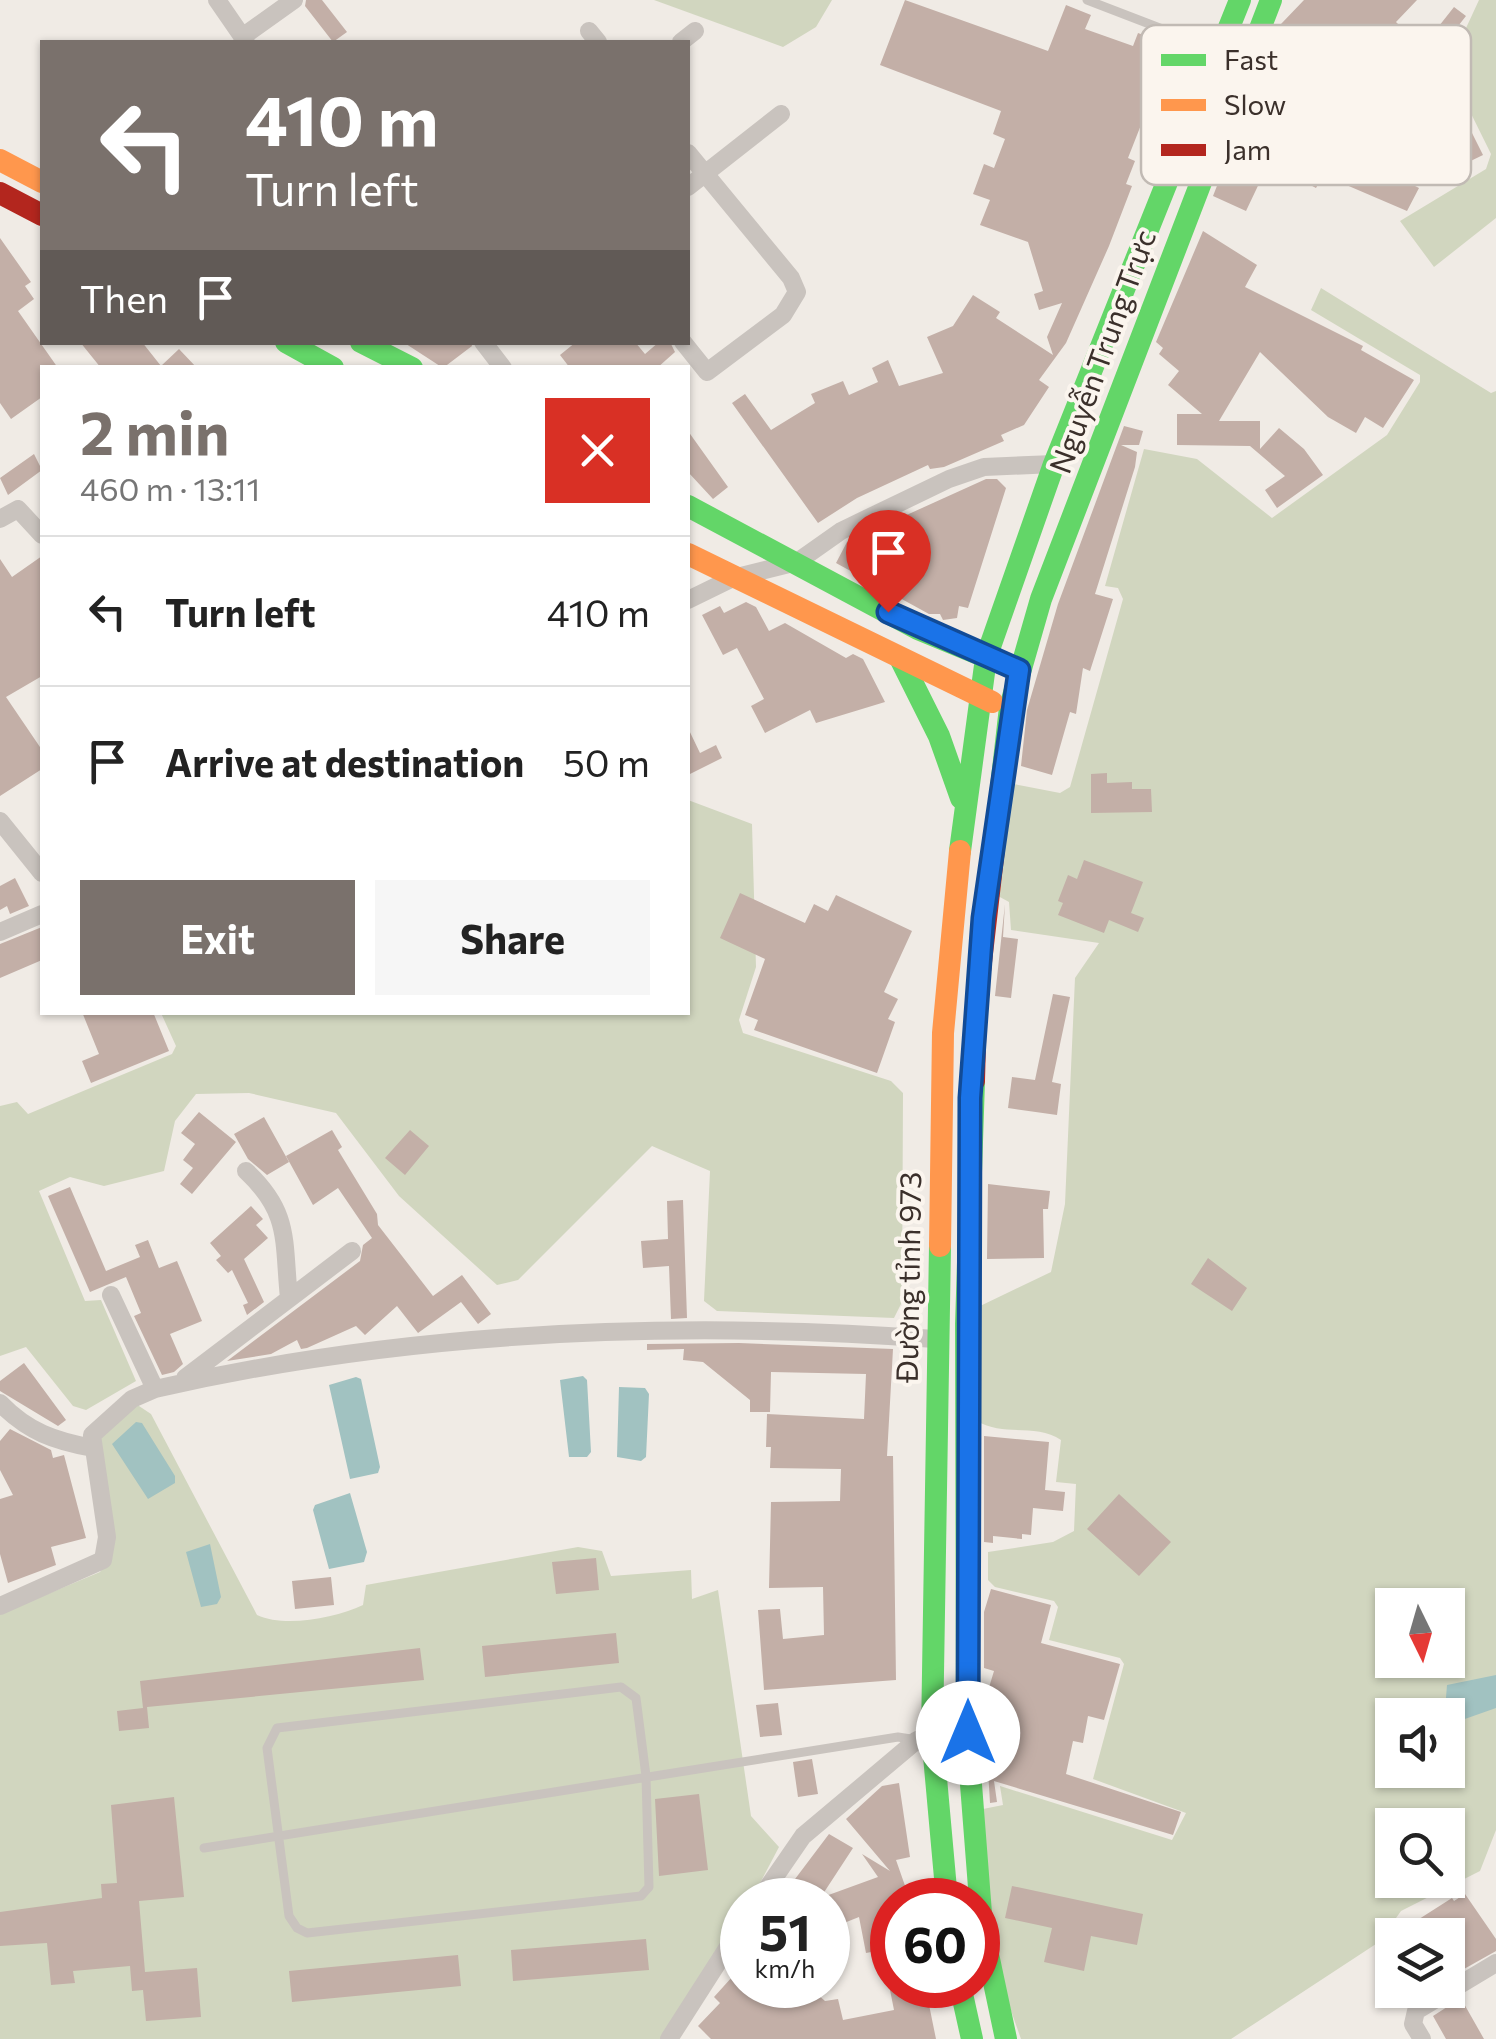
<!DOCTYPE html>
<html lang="en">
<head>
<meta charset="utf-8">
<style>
  :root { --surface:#fff; --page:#f6f6f6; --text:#222; --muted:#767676; --line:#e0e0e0; --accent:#7a716c }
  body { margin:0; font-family:Commissioner,sans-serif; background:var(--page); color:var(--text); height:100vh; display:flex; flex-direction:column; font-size:38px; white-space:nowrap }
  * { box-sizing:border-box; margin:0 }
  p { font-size:32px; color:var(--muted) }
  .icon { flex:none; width:55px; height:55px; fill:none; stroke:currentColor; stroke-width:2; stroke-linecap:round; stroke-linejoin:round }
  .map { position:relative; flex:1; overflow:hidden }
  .sheet { position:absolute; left:40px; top:365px; width:650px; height:650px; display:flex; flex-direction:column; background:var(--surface); border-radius:0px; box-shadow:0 2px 8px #0004 }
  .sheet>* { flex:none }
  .hud { position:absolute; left:40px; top:40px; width:650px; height:305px; border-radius:0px; box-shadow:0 2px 8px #0004; background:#7a716c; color:#fff; overflow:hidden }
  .needle { width:65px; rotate:175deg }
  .controls { position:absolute; left:1375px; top:1588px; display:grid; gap:20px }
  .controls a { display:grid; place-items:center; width:90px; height:90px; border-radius:0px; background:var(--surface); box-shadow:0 2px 8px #0004; font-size:50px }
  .speed { position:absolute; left:720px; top:1878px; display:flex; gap:20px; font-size:50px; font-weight:700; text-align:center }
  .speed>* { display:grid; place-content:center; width:130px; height:130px; border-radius:50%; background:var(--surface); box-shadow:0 2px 8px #0004; line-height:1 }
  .speed small { font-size:25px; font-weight:400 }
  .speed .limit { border:15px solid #d22; background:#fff; color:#111 }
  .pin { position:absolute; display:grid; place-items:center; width:85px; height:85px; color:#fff; margin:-102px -42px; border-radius:50% 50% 50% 0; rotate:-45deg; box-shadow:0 0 10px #0007 }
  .pin .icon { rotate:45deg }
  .me { position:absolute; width:110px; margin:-55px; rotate:0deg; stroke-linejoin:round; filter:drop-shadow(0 0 8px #0008) }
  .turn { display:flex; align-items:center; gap:35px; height:210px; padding:0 40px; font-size:45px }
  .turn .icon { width:130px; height:130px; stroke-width:2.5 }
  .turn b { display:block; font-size:70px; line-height:85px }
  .then { display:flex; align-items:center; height:95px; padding:0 40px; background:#0003; gap:20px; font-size:38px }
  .round { display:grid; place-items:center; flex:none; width:105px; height:105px; border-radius:0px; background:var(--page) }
  .head { display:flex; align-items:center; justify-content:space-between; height:170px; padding:0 40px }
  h1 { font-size:60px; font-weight:700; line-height:75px; color:var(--accent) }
  .primary-button { display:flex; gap:20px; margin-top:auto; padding:20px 40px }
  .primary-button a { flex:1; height:115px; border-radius:0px; background:var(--accent); color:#fff; font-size:40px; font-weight:700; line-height:115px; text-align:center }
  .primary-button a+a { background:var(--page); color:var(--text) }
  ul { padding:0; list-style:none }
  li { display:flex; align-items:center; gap:30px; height:150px; padding:0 40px; border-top:2px solid var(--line) }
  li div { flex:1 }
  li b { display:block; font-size:38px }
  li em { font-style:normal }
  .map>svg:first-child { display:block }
  .green { fill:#d1d6bf; fill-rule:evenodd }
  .water { fill:#a1c2c1 }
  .building { fill:#c3afa7 }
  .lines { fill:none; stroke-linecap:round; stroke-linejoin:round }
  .lane { stroke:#c9c3be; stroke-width:9 }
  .street { stroke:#c9c3be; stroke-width:18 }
  .fast { stroke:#63d668; stroke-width:22 }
  .slow { stroke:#ff974d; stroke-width:22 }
  .jam { stroke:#b3261e; stroke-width:22 }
  .route-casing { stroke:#114b97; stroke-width:25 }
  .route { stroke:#1a73e8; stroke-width:18 }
  .labels { text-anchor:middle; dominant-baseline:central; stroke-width:8; stroke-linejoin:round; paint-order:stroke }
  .street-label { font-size:30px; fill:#3b302b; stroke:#fbf5ee }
  .key { fill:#fbf5ee; stroke:#c1bab4; stroke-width:2.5 }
  .key-label { font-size:28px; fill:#3b302b }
</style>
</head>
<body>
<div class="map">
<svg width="1496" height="2039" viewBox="0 0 1496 2039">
  <rect width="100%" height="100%" fill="#f0ebe5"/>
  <path class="green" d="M654 0H832L816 27 783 47Z
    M1479 0H1496V218L1434 267 1400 221 1486 169 1491 154 1448 67Z
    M1321 288 1491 393 1496 391V1830L1480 1871 1401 1911 1379 1942 1231 2039H1021L991 1954 978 1810 1003 1805 1000 1786 1172 1840 1186 1813 1093 1779 1124 1664 1120 1658 1049 1640 1058 1607 1054 1601 995 1587 988 1580V1552L1053 1542 1074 1531 1076 1484 1056 1482 1061 1440C1037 1423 1003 1437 977 1421L976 1308 1051 1272 1065 1204 1075 978 1099 943 1011 930 1009 902 998 896 1014 784 1060 793 1070 787 1123 599 1118 588 1105 586 1144 449 1197 459 1272 518 1387 435 1420 382V375L1311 310ZM1392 1605H1448V1660H1392ZM1392 1715H1448V1770H1392ZM1392 1825H1448V1880H1392Z
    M688 800 752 824 756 967 739 1020 743 1033 891 1081 903 1093 902 1302 894 1318 717 1311 704 1301 710 1171 652 1146 518 1280 497 1285 399 1196 336 1113 249 1093 196 1094 175 1121 164 1171 104 1186 70 1177 39 1191 85 1301 101 1300 136 1381 86 1410 73 1406 26 1347 0 1356V1106L17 1102 28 1114 172 1054 176 1046 161 1013 688 1012Z
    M136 1404 151 1414 257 1615C285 1628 335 1618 363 1605L366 1585 578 1547 602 1551 611 1576 691 1570 692 1599 718 1590 751 1816 779 1847 751 1900H742V1913L663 2039H0V1614L100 1572 111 1556 98 1439Z"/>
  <path class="water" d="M583 1376 587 1380 591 1452 587 1457H569L560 1380Z
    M356 1377 361 1379 380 1467 378 1473 350 1479 329 1385Z
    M619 1387 645 1388 649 1394 646 1457 641 1461 617 1457Z
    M136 1422 142 1423 175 1476V1483L148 1499 112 1444Z
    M350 1493 367 1552 364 1562 329 1569 313 1510 315 1505Z
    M210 1544 221 1597 217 1604 201 1607 186 1552Z
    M1496 1675V1708L1462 1720 1445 1710 1447 1685Z"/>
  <path class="building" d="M306 0H322L347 32 333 42 305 6Z
    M905 0 1048 51 1066 5 1091 15 1085 29 1133 46 1138 33 1172 46 1128 158 1135 161 1126 184 1132 186 1109 246 1066 343 1039 380 1049 387 1024 425 1001 435 1004 441 944 467 930 469 928 465 857 498 818 523 732 403 745 394 771 430 815 403 811 394 843 381 849 395 878 382 872 368 888 360 899 386 943 373 927 337 953 326 973 295 1000 312 996 318 1053 355 1047 337 1062 303 1039 310 1034 294 1043 291 1028 242 980 225 990 200 973 194 984 164 994 168 1005 139 993 134 1001 111 880 65Z
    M1304 0H1417L1396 22 1424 50 1373 109 1378 115 1366 144 1271 48 1281 24Z
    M1454 7 1466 16 1436 54 1424 45Z
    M1263 68 1306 87 1289 121 1419 188 1407 211 1323 175 1316 188 1293 176 1299 162 1275 150 1246 211 1213 196Z
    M1452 93 1483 155 1450 171 1419 108Z
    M1203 231 1257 265 1245 287 1363 346 1361 350 1414 380 1383 428 1365 417 1356 433 1328 417 1260 352 1219 421H1260V449L1279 428 1304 449 1323 475 1277 508 1265 490 1285 476 1250 446 1177 445V414H1202L1168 385 1179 371 1159 354 1163 348 1156 342Z
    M0 238 31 282 25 286 34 299 18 311 58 368H42V397L11 419 0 403Z
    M80 342H142L161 366 179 349 197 368H101Z
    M403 342H471L472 346 443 368Z
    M576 342H635L645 354 659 342H670L675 352 657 368H570L560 355Z
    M1124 426 1143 431 1139 445H1121L1137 452 1135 467 1095 594 1113 599 1090 671 1083 668 1076 714 1070 712 1052 775 1021 766 1027 710 1058 604Z
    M688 431 728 487 713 499 688 472Z
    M34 454 42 470 8 495 0 478Z
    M986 479H997L1006 488 968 608 959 606 957 618 943 620 940 614H929L836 563 847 542Z
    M42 556V676L6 697 42 750V769L0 796V559L12 577Z
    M746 602 756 607 769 631 785 623 846 658 853 654 863 659 885 702 816 723 810 710 765 733 751 706 764 699 737 648 723 655 702 615 720 606 724 613Z
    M688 728 700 753 716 745 722 758 688 775Z
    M1107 773V783L1132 782V789H1151L1152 812 1091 813V774Z
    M1084 860 1143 882 1131 913 1144 918 1138 932 1109 920 1104 933 1058 915 1063 903 1058 901 1068 875 1077 879Z
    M15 878 29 906 10 914 7 906 0 910V886Z
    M740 893 805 923 814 904 828 911 836 895 912 931 884 992 898 999 888 1019 895 1022 877 1073 754 1030 758 1020 745 1015 765 959 720 938Z
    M1005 904 1003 937 1018 939 1011 998 995 996Z
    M42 927V960L0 978V944Z
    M1053 994 1070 997 1052 1082 1061 1084 1057 1115 1008 1108 1012 1077 1035 1080Z
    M82 1012H153L169 1051 91 1083 82 1061 99 1054Z
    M199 1112 236 1142 192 1194 180 1184 193 1168 183 1160 195 1144 181 1133Z
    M264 1117 289 1162 267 1175 248 1159 234 1134Z
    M332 1130 342 1147 338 1150 377 1214 378 1225 433 1296 462 1275 491 1314 478 1324 461 1302 418 1333 397 1306 365 1335 356 1326 307 1348 301 1349 297 1340 271 1354 227 1361 360 1261 363 1245 372 1238 338 1188 313 1205 286 1156Z
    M410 1130 429 1146 405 1175 385 1158Z
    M988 1184 1050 1191 1048 1209H1043L1044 1258 987 1259Z
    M70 1187 106 1271 140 1257 135 1245 148 1240 159 1268 177 1261 202 1321 170 1334 183 1364 174 1372 162 1375 134 1316 141 1313 126 1277 90 1292 48 1196Z
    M683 1200 687 1318 671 1319 669 1266 643 1268 641 1241 668 1239 667 1201Z
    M251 1206 263 1219 256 1225 268 1238 244 1259 264 1302 247 1315 243 1305 248 1303 232 1270 228 1273 216 1260 221 1256 210 1243Z
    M1208 1258 1247 1288 1232 1311 1191 1284Z
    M739 1343 893 1349 887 1456H893L896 1680 764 1690 758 1610 780 1609 783 1639 824 1635 823 1587 769 1588 771 1502 840 1501 841 1469 770 1468 771 1447H766L767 1414 864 1419 866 1374 771 1372 770 1412H750V1400L703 1362 683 1360 684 1349 647 1350V1344Z
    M24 1363 66 1420 58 1426 0 1391V1381Z
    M10 1429 51 1450 53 1458 64 1455 86 1538 51 1547 56 1565 8 1583 0 1554V1499L13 1495 0 1470V1441Z
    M984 1436 1049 1442 1045 1490 1065 1492 1063 1511 1033 1508 1031 1535 1022 1534V1539L993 1536V1543L984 1542Z
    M1119 1494 1171 1542 1139 1576 1087 1529Z
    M596 1558 599 1590 556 1594 552 1562Z
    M331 1577 334 1605 295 1609 292 1581Z
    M991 1589 1051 1605 1041 1643 1120 1664 1104 1720 1088 1716 1083 1743 1073 1741 1066 1774 1181 1812 1173 1835 994 1781 997 1802 990 1803 984 1704 994 1671 984 1668V1612Z
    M616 1633 619 1663 485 1677 482 1646Z
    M420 1648 424 1680 147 1707 149 1728 119 1731 117 1711 143 1708 140 1681Z
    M778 1703 782 1735 760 1737 756 1705Z
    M812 1759 818 1794 798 1797 793 1762Z
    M899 1783 910 1857 896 1860 910 1900H892V1948L866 1953 859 1917 834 1927 823 1897 878 1877 862 1854 890 1871 846 1819 882 1786Z
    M699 1794 708 1870 659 1876 655 1799Z
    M174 1797 184 1897 139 1901 145 1972 197 1968 201 2017 146 2021 143 1990 132 1991 130 1966 73 1971 75 1983 51 1985 47 1943 0 1946V1912L102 1898 101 1884 117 1883 111 1805Z
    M829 1834 853 1848 819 1900H799L786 1891Z
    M1012 1886 1143 1914 1137 1945 1091 1936 1084 1971 1044 1962 1052 1928 1005 1918Z
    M1465 1894 1496 1939V1951L1448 1978V1935H1394L1452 1898 1454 1901Z
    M646 1939 649 1970 513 1981 511 1950Z
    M458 1955 461 1986 292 2002 289 1971Z
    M742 1966V1985H807L825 2001 838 1999 843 2020 894 2010 889 1985H925L936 2039H711L698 2026 720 2003 714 1997Z
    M1461 1998 1463 2002 1484 2039H1446L1433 2016Z"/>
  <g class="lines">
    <path class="lane" d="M1087 0 1217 50
      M621 1687 636 1698 646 1776 649 1887 641 1896 307 1933 297 1928 289 1916 267 1748 277 1728Z
      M204 1848 898 1737 917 1740"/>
    <path class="street" d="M217 0 246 42
      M589 31 598 42
      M242 37 294 0
      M681 42 695 31
      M688 187 781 114
      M483 342 503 368
      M683 342 707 372 783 315 797 292 791 278 688 153
      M0 519 18 509 42 535
      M688 600 733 578 797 562 841 531 949 479 984 467 1054 464
      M0 821 42 873
      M0 932 42 914
      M246 1171C291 1213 283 1241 289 1298
      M111 1295 155 1389
      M185 1378 352 1251
      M0 1403C28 1432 55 1441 93 1448
      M0 1606 103 1560 107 1537 92 1435 132 1399 155 1389C409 1331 676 1320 935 1339
      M759 1900 803 1836 917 1740 932 1734
      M669 2039 742 1925
      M1422 2039 1413 2024 1416 2011 1496 1963"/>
    <path class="fast" d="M286 342 333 368
      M361 342 412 368
      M688 506 918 629 1003 664
      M900 658 939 736 961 798
      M994 849 1010 707 1041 599 1271 0
      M960 851 986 658 1054 464 1240 0
      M974 1081 966 1324 967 1733 982 1926 1006 2039
      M940 1246 932 1734 947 1900
      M960 1985 972 2039"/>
    <path class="slow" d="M0 160 42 182
      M688 554 992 702
      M940 1246 943 1033 960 851"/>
    <path class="jam" d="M0 193 42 215
      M974 1081 976 1006 994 849"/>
  </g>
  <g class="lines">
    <g class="route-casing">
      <path id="route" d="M888 612 1019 670 983 918 970 1098 968 1733"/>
    </g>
    <use href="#route" class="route"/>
  </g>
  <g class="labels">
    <g class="street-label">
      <text transform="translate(1101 351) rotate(-70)">Nguyễn Trung Trực</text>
      <text transform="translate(907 1277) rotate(-89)">Đường tỉnh 973</text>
    </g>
  </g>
  <rect x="1141" y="25" width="330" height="160" rx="15" class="key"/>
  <rect x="1161" y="54" width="45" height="12" fill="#63d668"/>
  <rect x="1161" y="99" width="45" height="12" fill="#ff974d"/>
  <rect x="1161" y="144" width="45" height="12" fill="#b3261e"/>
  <g class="key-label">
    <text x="1224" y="70">Fast</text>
    <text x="1224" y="115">Slow</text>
    <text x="1224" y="160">Jam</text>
  </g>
</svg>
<div class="controls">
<a><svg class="needle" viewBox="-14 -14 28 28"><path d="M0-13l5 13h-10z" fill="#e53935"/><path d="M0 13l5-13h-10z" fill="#767676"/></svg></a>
<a><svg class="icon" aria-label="sound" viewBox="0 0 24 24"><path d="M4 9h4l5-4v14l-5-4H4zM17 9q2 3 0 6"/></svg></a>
<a><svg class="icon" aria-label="search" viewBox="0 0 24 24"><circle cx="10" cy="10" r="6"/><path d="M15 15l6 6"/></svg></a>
<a><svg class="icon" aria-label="layers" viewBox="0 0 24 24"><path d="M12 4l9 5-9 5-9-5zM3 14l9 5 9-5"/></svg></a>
</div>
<div class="speed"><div>51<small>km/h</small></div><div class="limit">60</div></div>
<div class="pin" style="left:888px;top:612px;background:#d93025"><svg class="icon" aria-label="arrive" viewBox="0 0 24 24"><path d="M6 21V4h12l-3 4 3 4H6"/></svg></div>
<svg class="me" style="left:968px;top:1733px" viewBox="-20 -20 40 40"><circle r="19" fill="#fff"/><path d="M0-13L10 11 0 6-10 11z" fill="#1a73e8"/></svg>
<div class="hud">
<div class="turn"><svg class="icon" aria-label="left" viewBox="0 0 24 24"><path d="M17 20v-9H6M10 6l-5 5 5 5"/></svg><div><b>410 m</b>Turn left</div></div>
<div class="then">Then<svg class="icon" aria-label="arrive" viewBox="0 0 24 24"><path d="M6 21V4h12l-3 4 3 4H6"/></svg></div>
</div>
<section class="sheet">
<div class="head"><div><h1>2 min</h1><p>460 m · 13:11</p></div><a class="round" style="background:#d93025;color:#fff"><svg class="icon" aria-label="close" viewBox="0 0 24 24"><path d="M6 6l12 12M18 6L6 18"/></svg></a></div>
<ul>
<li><svg class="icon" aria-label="left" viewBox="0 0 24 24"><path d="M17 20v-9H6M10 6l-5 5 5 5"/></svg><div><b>Turn left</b></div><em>410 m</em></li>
<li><svg class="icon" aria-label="arrive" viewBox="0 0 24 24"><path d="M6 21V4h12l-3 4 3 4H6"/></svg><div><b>Arrive at destination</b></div><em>50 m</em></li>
</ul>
<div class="primary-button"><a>Exit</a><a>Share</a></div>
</section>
</div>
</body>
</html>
